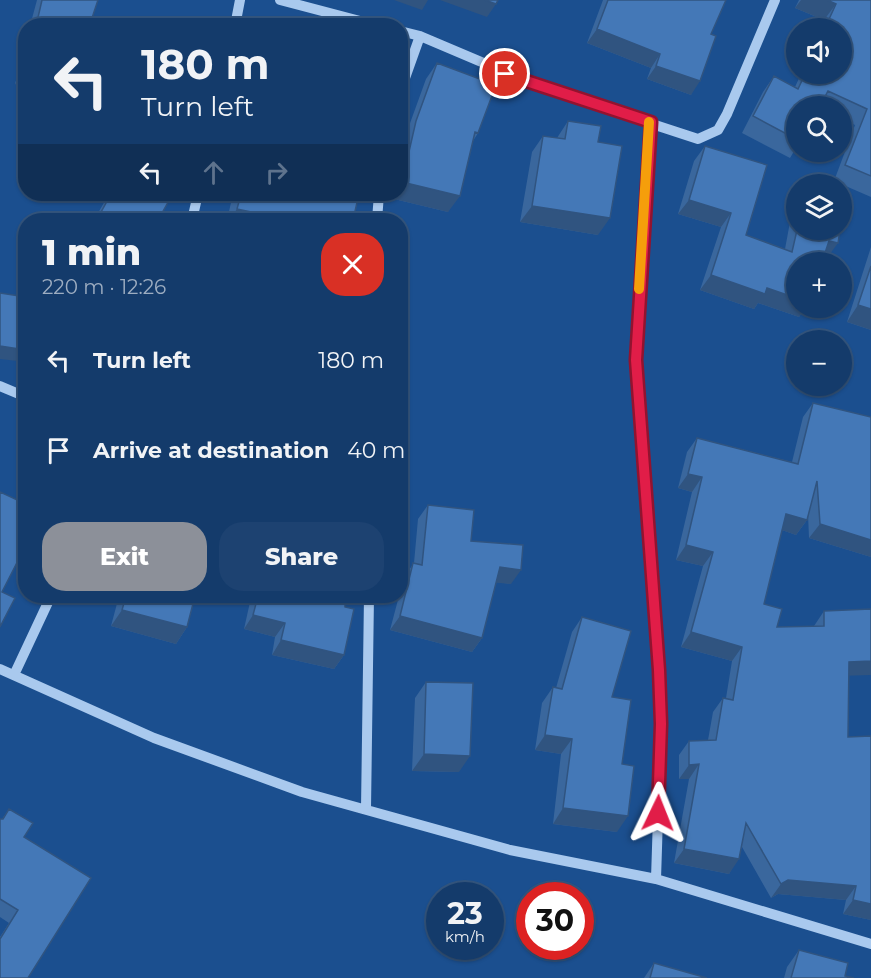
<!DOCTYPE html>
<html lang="en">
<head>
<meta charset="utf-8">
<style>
  :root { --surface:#143b6b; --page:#1d4271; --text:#f1f3f6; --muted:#9dadc1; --line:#33557e; --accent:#8c9099 }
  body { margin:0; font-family:Montserrat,sans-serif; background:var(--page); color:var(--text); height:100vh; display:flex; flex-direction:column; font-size:22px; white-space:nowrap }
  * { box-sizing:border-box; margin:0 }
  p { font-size:20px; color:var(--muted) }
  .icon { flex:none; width:33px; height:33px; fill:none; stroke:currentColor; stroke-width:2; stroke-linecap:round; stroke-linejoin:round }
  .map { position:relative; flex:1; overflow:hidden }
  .drawer { position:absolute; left:18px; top:213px; width:390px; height:390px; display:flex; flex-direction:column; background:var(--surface); border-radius:24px; box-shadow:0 2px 4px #0004,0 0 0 2px var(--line) }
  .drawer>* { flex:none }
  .guide { position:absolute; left:18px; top:18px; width:390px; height:183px; border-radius:24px; box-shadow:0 2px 4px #0004,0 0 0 2px var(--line); background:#143b6b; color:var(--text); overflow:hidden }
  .controls { position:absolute; left:786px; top:18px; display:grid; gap:12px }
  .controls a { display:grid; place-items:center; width:66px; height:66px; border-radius:50%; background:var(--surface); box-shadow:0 2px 4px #0004,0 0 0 2px var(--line); font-size:30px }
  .speed { position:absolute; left:426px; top:882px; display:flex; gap:12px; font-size:30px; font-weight:700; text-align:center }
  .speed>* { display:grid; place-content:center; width:78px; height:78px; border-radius:50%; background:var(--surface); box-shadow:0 2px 4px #0004,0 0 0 2px var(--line); line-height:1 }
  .speed small { font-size:15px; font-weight:400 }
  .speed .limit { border:9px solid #d22; background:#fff; color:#111 }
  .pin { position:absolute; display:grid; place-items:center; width:51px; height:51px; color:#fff; margin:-26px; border:3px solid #fff; border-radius:50%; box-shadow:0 2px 6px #0007 }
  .me { position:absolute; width:66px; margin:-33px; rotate:2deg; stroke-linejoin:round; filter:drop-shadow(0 0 4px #0008) }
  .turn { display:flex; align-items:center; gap:21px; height:126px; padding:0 24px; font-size:27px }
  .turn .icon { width:78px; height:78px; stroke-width:2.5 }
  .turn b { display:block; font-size:42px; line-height:51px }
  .lanes { display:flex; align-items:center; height:57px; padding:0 24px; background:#0003; justify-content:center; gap:30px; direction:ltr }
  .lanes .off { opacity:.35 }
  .round { display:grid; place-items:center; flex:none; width:63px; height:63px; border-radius:24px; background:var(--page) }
  .summary { display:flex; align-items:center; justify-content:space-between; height:102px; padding:0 24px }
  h1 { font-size:36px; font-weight:800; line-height:45px }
  .cta { display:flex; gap:12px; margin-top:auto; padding:12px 24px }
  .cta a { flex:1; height:69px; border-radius:24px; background:var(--accent); color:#fff; font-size:24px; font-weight:800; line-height:69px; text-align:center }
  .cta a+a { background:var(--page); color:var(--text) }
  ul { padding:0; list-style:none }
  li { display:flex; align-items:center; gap:18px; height:90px; padding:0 24px }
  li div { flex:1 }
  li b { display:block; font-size:22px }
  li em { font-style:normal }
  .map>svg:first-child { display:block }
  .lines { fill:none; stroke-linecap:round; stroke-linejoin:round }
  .minor { stroke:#a9c9ee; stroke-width:10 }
  .wall { fill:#3a679d }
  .shaded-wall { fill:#305480 }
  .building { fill:#4478b7; stroke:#305480; stroke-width:1.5 }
  .route-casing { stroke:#92132f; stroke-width:15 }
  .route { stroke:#e11d48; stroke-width:10 }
  .slow { stroke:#f59e0b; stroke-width:10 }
</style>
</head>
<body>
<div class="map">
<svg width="871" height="978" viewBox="0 0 871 978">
  <rect width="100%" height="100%" fill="#1b4f8f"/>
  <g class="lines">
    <path class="minor" d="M280 0 379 26
      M235 26 240 0
      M400 31 420 36 545 89 698 139 718 130 727 114 775 0
      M400 92 420 36
      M651 122 636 360 659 670 661 724 656 879
      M192 220 198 194
      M377 220 379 194
      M0 386 26 397
      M0 669 154 738 302 792 510 850 656 879 871 944
      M14 675 51 596
      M366 809 369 596"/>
  </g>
  <path class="wall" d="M37 0H98L92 18 119 26H30Z
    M603 0H726L711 34 691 95 647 79 651 68 587 43Z
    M799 0H871V197L834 181 855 125 842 119V106H796V148L790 158 742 133 763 92 774 76 795 87 801 74H842V28H821L824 20 795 8Z
    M26 44V87L15 84Z
    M437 63 478 133 473 141 448 212 390 198 391 194H400V156L405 137 426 79Z
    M568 121 598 142V235L520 222 532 152 543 136 557 138Z
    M705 146 746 235 785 249 790 222 796 213V230L827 258 824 257 796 308H805L799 317 758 303 754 309 700 290 721 227 678 214 694 161Z
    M109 194H164L158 220H94Z
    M233 194H359L353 220H227Z
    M871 247V330L847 322Z
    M813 403 871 417V557L809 538 808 514 807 520 796 535 782 530 764 604 777 627 814 626 824 611 849 676 848 737 871 920 843 914 846 900 778 894 771 898 742 847 729 874 674 863 689 779H679V755L689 741 708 740 713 712 723 698H726L732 661 681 647 703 566 676 560 692 492 678 488 687 452 697 438 792 462 803 417Z
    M428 505 471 541 511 584 496 582 482 638 472 652 390 630 399 596H400V589L404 577 414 563 418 519Z
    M119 596H195L187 627 176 644 111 626Z
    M254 596H345L344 655 334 669 272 655 275 637 244 629 250 602Z
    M582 617 622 764 617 832 553 824 561 754 535 750 542 703 553 687 556 688 572 632Z
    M426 682 459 772 412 771 415 698Z
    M9 809 24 837 91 878 0 978V937L9 923 0 917V819H2Z
    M799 950 845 976 854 978H784L787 967Z
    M654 963 707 978H644Z"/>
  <path class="shaded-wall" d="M394 0H428L422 10Z
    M440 0H485L496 4 487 17Z
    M801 0H827L836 4 824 20 795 8Z
    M597 29 660 54 651 68 587 43Z
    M656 66 700 81 691 95 647 79Z
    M24 72 26 73V87L15 84Z
    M402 182 460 196 448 212 390 198 394 194H400V184Z
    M689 200 731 213 721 227 678 214Z
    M532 206 610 218 598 235 520 222Z
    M237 209 289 220H229Z
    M829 241 838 243 827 258 819 256Z
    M711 275 767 288 796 298V308H805L799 317 758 303 754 309 700 290Z
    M858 305 871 309V330L847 322Z
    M0 346 26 350V362L0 359Z
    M688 474 702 477 692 492 678 488Z
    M786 514 807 520 796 535 776 528Z
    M820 524 871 540V557L809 538Z
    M686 545 713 552 703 566 676 560Z
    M500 567 521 570 511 584 490 582Z
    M122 610 187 627 176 644 111 626Z
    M253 615 285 623 275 637 244 629Z
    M400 616 482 638 472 652 390 630Z
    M691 632 742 647 732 661 681 647Z
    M281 640 344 655 334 669 272 655Z
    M871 661V675L839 676 849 662Z
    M545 735 572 739 561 754 535 750Z
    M424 754 470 756 459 772 412 771Z
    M699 764 689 779H679L689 765Z
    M563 808 628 816 617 832 553 824Z
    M684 849 739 859 729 874 674 863Z
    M788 880 856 886 846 900 778 894 771 898 781 884Z
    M853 900 871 904V920L843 914Z"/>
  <path class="building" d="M42 0H98L92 18 119 26H36Z
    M485 0H498L496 4Z
    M608 0H726L711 34 716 36 700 81 656 66 660 54 597 29Z
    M827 0H871V176L845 165 867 109 828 91 820 106H796V139L753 116 774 76 798 89 805 74H842V28H825L836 4Z
    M437 63 496 85 478 133 475 132 460 196 402 182 416 121Z
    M568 121 601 126 598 142 622 146 610 218 532 206 543 136 565 139Z
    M705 146 767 165 746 235 792 252 797 230H840L838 243 829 241 822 262H796V298L767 288 765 294 711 275 731 213 689 200Z
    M111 194H164L171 197 158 220H111L100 214Z
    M241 194H359L353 220H289L237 209Z
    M842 195 846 196 842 221Z
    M871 266V309L858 305Z
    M0 293 26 297V350L0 346Z
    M813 403 871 417V540L820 524 817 481 807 520 786 514 764 604 782 609 777 627 824 626V611L871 609V661L849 662 848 737 871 736V904L853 900 856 886 788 880 781 884 746 823 739 859 684 849 699 764 689 765V741L716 740 723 698 733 700 742 647 691 632 713 552 686 545 702 477 688 474 697 438 798 464Z
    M0 492 26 504V545L2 592 15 598 0 627Z
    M428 505 474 510 471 541 523 545 521 570 500 567 482 638 400 616 413 563 422 565Z
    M126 596H195L187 627 122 610Z
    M258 596H345V607L354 609 344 655 281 640 285 623 253 615Z
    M582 617 631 631 612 697 631 700 622 764 634 766 628 816 563 808 572 739 545 735 553 687 562 689Z
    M426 682 473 683 470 756 424 754Z
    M9 809 33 823 24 837 91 878 28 978H0V939L18 910 0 899V819H3Z
    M799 950 848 963 845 976 854 978H791Z
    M654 963 707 978H650Z"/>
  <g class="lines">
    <g class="route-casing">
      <path id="route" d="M505 74 651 122 636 360 659 670 661 724 658 813"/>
    </g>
    <use href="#route" class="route"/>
    <path class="slow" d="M639 289 649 122"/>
  </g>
</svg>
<div class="controls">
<a><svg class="icon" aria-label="sound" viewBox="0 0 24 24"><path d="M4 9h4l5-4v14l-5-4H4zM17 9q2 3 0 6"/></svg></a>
<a><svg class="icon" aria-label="search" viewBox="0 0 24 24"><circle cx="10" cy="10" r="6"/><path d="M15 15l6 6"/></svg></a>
<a><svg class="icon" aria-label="layers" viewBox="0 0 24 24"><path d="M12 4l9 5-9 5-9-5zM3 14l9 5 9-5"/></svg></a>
<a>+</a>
<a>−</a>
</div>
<div class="speed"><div>23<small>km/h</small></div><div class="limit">30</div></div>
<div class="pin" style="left:505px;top:74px;background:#d93025"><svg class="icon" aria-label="arrive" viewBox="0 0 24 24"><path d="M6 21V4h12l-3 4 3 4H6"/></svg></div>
<svg class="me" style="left:658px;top:813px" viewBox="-20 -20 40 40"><path d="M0-17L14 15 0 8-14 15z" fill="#e11d48" stroke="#fff" stroke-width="4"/></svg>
<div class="guide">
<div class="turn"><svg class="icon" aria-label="left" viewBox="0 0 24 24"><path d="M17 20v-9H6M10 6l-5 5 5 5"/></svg><div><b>180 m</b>Turn left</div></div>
<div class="lanes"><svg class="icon" aria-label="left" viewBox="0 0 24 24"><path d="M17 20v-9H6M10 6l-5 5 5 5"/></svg><svg class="icon off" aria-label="ahead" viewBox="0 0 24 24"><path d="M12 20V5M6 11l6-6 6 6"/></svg><svg class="icon off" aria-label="right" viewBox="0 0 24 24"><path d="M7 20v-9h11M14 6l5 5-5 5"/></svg></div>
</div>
<section class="drawer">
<div class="summary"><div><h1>1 min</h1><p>220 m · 12:26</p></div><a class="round" style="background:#d93025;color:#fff"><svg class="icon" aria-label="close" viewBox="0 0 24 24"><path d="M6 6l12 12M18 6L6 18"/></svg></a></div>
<ul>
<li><svg class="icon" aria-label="left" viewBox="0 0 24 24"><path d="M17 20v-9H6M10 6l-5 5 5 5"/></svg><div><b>Turn left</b></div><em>180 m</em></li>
<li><svg class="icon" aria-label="arrive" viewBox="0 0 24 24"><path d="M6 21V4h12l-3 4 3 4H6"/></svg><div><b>Arrive at destination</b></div><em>40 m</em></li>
</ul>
<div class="cta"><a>Exit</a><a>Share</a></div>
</section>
</div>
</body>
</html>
